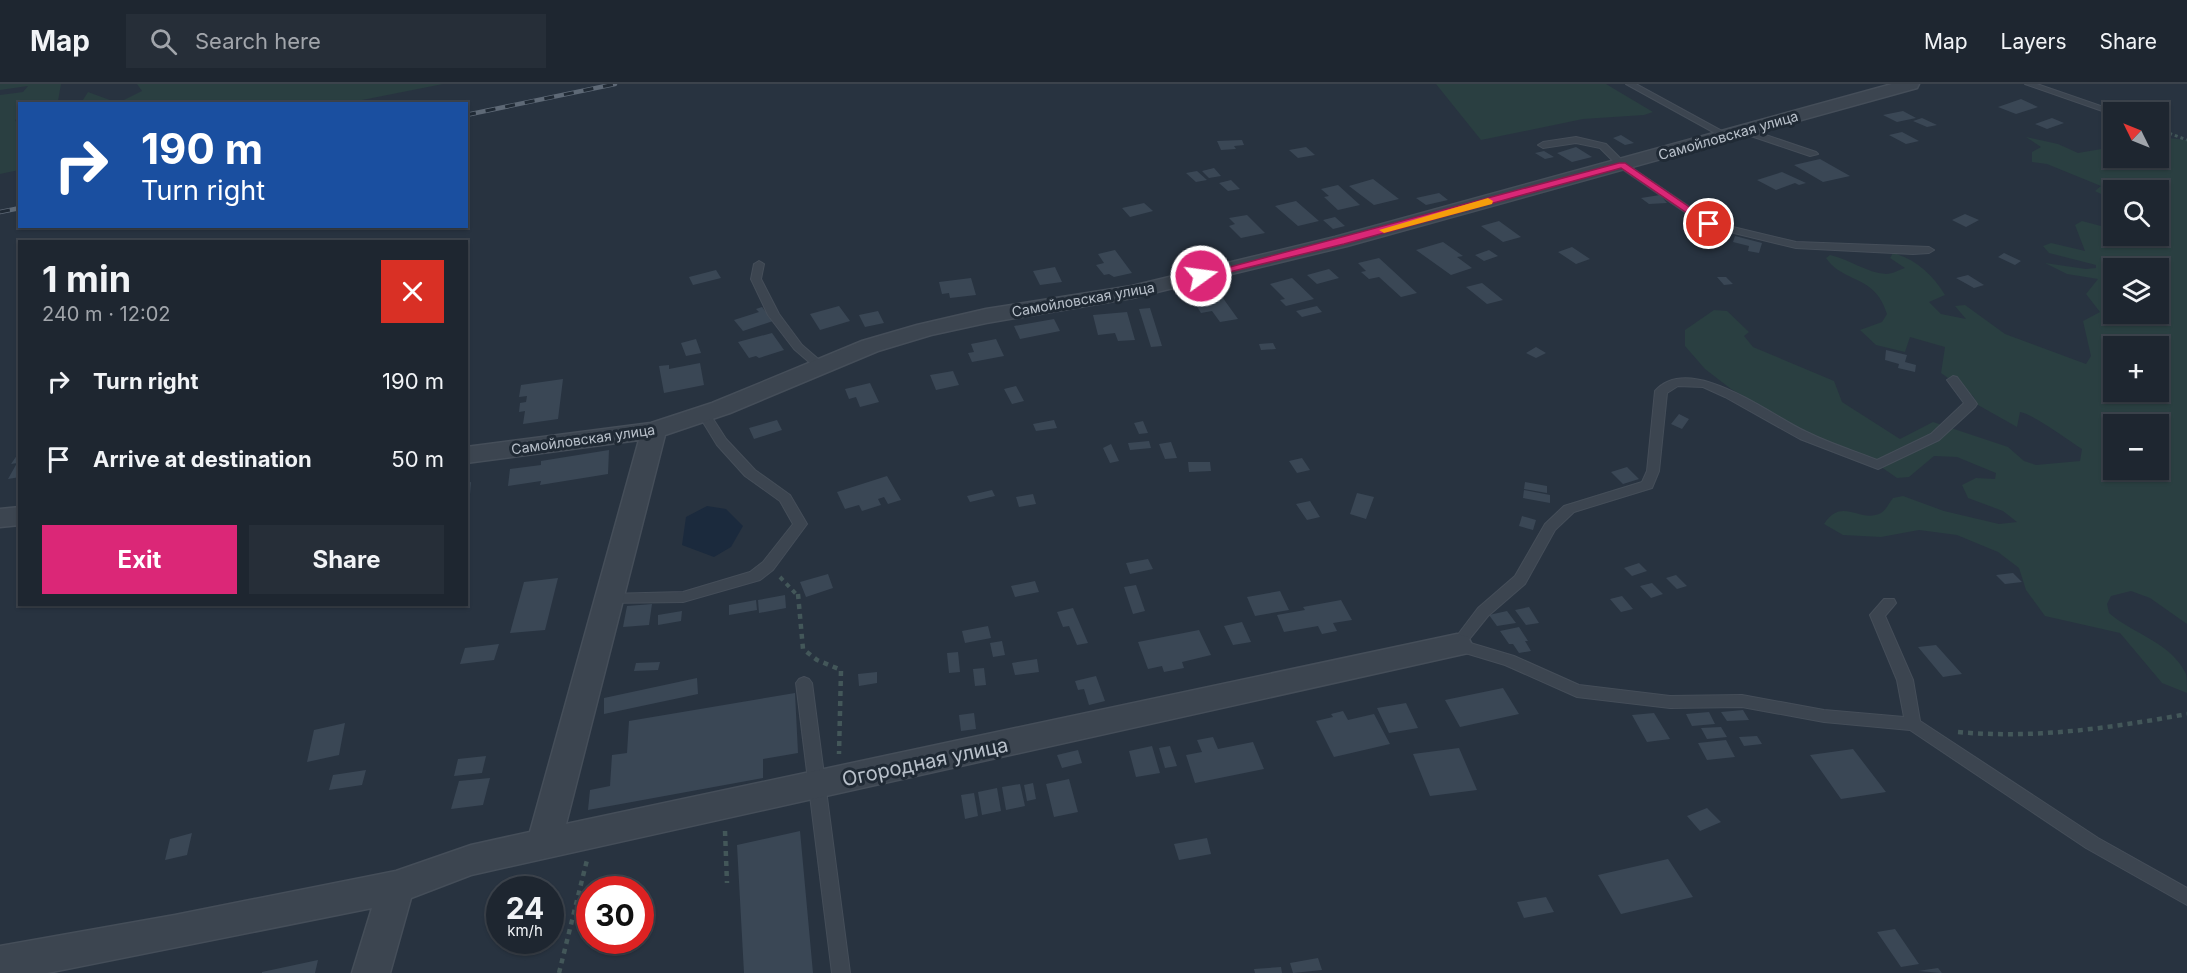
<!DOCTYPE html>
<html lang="en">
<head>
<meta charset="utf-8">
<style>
  :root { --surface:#1e2630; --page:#262e38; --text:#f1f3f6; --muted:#a1a5ab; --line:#3c434c; --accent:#db2777 }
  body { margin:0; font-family:Inter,sans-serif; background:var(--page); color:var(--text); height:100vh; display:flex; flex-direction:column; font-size:22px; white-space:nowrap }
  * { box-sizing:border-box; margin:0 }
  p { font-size:20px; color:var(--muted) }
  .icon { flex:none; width:33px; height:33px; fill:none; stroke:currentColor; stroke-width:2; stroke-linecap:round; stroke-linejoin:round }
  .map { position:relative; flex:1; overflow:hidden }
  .drawer { position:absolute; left:18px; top:156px; width:450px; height:366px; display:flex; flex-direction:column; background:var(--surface); border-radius:0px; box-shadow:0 2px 4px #0004,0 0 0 2px var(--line) }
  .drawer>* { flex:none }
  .guide { position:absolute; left:18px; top:18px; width:450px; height:126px; border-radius:0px; box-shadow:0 2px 4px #0004,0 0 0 2px var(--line); background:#1a4fa0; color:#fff; overflow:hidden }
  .needle { width:39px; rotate:313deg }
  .tools { position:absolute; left:2103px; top:18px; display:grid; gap:12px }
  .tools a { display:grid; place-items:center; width:66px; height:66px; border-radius:0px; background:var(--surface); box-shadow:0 2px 4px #0004,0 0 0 2px var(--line); font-size:30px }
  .speed { position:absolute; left:486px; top:792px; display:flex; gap:12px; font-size:30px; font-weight:700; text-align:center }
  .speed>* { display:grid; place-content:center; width:78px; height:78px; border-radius:50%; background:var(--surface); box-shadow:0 2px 4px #0004,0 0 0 2px var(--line); line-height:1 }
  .speed small { font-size:15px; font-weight:400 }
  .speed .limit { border:9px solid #d22; background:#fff; color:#111 }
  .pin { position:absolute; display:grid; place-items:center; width:51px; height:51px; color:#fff; margin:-26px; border:3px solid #fff; border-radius:50%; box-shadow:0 2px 6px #0007 }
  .me { position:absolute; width:66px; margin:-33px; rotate:76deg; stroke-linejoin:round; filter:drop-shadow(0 0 4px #0008) }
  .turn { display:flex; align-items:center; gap:21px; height:126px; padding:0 24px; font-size:27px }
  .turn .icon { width:78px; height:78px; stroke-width:2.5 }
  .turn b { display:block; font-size:42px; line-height:51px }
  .round { display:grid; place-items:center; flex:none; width:63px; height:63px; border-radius:0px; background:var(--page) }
  .summary { display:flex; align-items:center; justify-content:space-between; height:102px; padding:0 24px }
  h1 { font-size:36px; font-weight:700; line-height:45px }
  .action { display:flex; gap:12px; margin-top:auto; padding:12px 24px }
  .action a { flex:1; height:69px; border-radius:0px; background:var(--accent); color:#fff; font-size:24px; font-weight:700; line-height:69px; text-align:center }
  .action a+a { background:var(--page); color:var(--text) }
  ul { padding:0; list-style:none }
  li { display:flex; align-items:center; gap:18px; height:78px; padding:0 24px }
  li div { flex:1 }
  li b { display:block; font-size:22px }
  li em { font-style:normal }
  header { display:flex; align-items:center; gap:36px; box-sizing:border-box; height:84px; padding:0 30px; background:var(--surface); border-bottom:2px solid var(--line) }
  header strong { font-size:28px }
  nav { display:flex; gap:33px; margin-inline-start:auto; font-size:21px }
  .search { width:420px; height:54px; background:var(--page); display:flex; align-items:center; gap:15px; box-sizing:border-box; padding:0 21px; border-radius:0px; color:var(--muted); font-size:22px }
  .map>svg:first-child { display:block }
  .green { fill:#2a3f41; fill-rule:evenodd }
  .water { fill:#1b2a3d }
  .building { fill:#3a4755 }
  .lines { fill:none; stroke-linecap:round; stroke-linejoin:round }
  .lane-casing { stroke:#454e59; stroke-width:2 }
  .street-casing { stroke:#454e59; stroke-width:3 }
  .path-far2 { stroke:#435759; stroke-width:3; stroke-dasharray:3 3; stroke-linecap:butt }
  .path-far1 { stroke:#435759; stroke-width:4; stroke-dasharray:4.5 4.5; stroke-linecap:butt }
  .path { stroke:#435759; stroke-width:4.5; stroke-dasharray:5 5; stroke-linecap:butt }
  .lane { fill:#3c4550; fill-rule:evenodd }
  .street { fill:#3c4550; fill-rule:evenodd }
  .rail-casing { stroke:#5e6976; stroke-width:4.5 }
  .rail { stroke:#202a35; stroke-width:3; stroke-dasharray:10; stroke-linecap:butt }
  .route { fill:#db2777; stroke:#8e194d; stroke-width:1.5 }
  .slow { fill:#f59e0b }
  .labels { text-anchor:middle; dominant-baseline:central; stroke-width:6; stroke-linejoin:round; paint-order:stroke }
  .far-street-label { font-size:14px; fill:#b8c0ca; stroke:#202a35 }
  .near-street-label { font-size:20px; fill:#b8c0ca; stroke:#202a35 }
</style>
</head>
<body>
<header>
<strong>Map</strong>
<div class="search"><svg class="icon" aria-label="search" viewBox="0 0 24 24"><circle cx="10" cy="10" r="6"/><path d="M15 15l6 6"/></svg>Search here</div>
<nav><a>Map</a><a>Layers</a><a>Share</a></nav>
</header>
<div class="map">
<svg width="2187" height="889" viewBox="0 0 2187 889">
  <rect width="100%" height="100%" fill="#283340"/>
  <path class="green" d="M0 0H61L58 17 53 19 20 20 19 34 15 36 19 42 17 51H19V86L0 90V11L23 8 28 2 0 6Z
    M137 0H443L347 19H81L88 8 118 19 142 7Z
    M1436 0H1606L1653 28 1644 31 1583 35 1481 56Z
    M2026 53 2058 60 2078 69 2113 63 2114 74H2158L2159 53 2187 56V540L2150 514 2131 507 2111 512 2107 520 2109 529C2133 550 2172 559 2186 590 2187 595 2187 604 2187 609L2162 599 2120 549 2045 532 2026 506 2019 484 1998 468 1957 451 1919 446 1881 453 1843 451 1824 440C1842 412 1860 440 1881 429 1886 426 1889 419 1893 414L1903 412 1944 427 1999 440 2017 438 2003 427 1968 414 1962 401 1976 394 1995 395 1996 389 1957 373 1934 372 1909 393 1897 394 1864 371 1840 368 1731 305 1705 285 1685 262V246L1714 226 1727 227 1749 248 1744 252 1753 263 1834 297 1842 318 1900 355 1933 338 2008 363 2024 377 2036 381 2080 377 2082 365C2066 355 2035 331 2020 328L2017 343 1978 321 1973 312 1941 289 1945 263 1910 253 1905 268 1876 261 1860 246 1882 238 1887 230C1875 190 1844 200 1826 174L1830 171C1849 175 1867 189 1886 190 1892 190 1899 186 1905 184L1890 174 1893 169C1916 175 1933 191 1945 211L1929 218 1941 230 1966 235 1955 222 1965 221 2005 250 2086 280 2091 272 2083 237 2100 228 2086 210 2098 195 2067 190 2045 179 2086 185 2096 184V181L2049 169 2043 162 2051 159 2085 167 2075 141 2082 137 2101 142 2113 137 2114 152H2158V106H2114L2113 116 2095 107 2101 102 2047 80 2032 78V68L2041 63ZM2114 184H2158V230H2114ZM2114 262H2158V308H2114ZM2114 340H2158V386H2114Z"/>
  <path class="water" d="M707 422 726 425 743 442 731 463 714 473 682 461 686 433Z"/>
  <path class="building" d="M2021 15 2038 23 2016 30 1998 23Z
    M2134 20 2149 23 2145 28 2131 24Z
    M1903 27 1916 34 1897 38 1883 31Z
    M1922 34 1937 41 1927 43 1913 37Z
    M2052 34 2064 39 2047 45 2035 40Z
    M1902 48 1919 57 1906 60 1889 51Z
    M1621 51 1634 59 1625 61 1613 54Z
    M1242 56 1244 61 1234 62 1236 65 1221 66 1217 57Z
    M1306 63 1315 71 1298 74 1289 66Z
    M1576 63 1592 73 1572 78 1557 69Z
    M1544 67 1554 73 1545 75 1535 69Z
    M1820 75 1850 92 1823 98 1794 81Z
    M1214 84 1221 92 1209 94 1202 87Z
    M1197 87 1207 96 1196 98 1186 89Z
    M1782 88 1806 99 1799 101 1795 99 1776 106 1757 96Z
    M1373 95 1399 115 1374 121 1349 102Z
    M1231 96 1240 105 1228 107 1219 99Z
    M1338 101 1360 121 1338 126 1324 113 1329 112 1321 105Z
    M1439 109 1448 116 1426 121 1416 114Z
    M1660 111 1667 119 1649 120 1641 114Z
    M1296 117 1319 137 1298 142 1275 122Z
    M1144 119 1153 127 1130 133 1122 124Z
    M1965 130 1979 136 1966 143 1952 136Z
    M1247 131 1265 149 1241 154 1229 142 1235 140 1229 134Z
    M1335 133 1345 142 1333 145 1323 136Z
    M1499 137 1521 153 1503 158 1481 142Z
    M1735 152 1762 159 1759 169 1748 167 1749 162 1733 158Z
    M1443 158 1463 172 1457 173 1472 184 1451 191 1416 166Z
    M1572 163 1590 175 1576 180 1558 168Z
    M1115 166 1132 189 1114 193 1109 190 1104 191 1096 181 1104 179 1098 170Z
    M1489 166 1498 172 1484 177 1475 171Z
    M2004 169 2021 177 2015 181 1998 173Z
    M1379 174 1417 209 1401 213 1379 193 1369 195 1361 188 1366 187 1358 179Z
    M1055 183 1062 198 1040 201 1033 187Z
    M1329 185 1339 194 1317 200 1307 191Z
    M716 186 721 194 693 201 689 193Z
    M1968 191 1984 201 1974 204 1956 194Z
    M1717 193H1726L1733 200 1724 201Z
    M971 194 976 211 950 214 949 209 942 210 939 198Z
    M1292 194 1314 215 1286 222 1280 216 1285 215 1270 200Z
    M1482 199 1503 216 1487 220 1466 203Z
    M1220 210 1238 235 1220 238 1212 227 1201 229 1192 215Z
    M839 222 850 237 820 246 810 230Z
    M1317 222 1322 228 1302 233 1296 227Z
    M762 223 773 237 743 247 734 236 759 228 756 225Z
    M1150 224 1162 262 1151 263 1139 225Z
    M878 227 884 239 865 243 859 231Z
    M1127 228 1135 256 1118 257 1115 249 1098 251 1093 231Z
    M1054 235 1060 247 1020 255 1014 242Z
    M772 249 784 266 759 274 756 272 749 274 738 258Z
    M696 255 701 269 686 272 681 259Z
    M996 255 1004 272 972 278 968 269 974 268 971 260Z
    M1273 259 1276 265 1261 266 1259 260Z
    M1536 263 1546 269 1536 274 1526 269Z
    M1886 266 1907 271 1905 278 1916 281 1915 288 1898 284 1899 280 1885 276Z
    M700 279 704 301 664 309 659 282 669 281V285Z
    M953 287 959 301 936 306 930 291Z
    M563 295 558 335 523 340 525 327 519 328 520 319 526 318 527 312 519 313 521 301Z
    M870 299 879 318 860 323 856 313 849 315 845 305Z
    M1016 302 1024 317 1012 320 1004 305Z
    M1679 330 1689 335 1682 345 1671 340Z
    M777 336 782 346 754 355 749 344Z
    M1054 336 1057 344 1036 347 1033 340Z
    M1143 337 1148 349 1139 350 1134 339Z
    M1149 357 1151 364 1130 366 1128 359Z
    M1171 358 1177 374 1165 375 1159 360Z
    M1111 360 1119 377 1110 379 1103 364Z
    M609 366 608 390 540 401 541 397 508 402 510 385 541 381V377Z
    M20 367V393L8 395 17 379 11 380Z
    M1302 374 1310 386 1297 389 1289 377Z
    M1188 378H1210L1211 387 1189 388Z
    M1627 383 1639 395 1623 400 1611 388Z
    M887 392 901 416 888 420 884 413 878 415 881 421 862 427 859 421 845 425 837 408Z
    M471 398 469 423H466V399Z
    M1525 398 1547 402V409L1524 405Z
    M992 406 995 412 970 418 967 412Z
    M1524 406 1550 411V419L1523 414Z
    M1357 409 1374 413 1366 435 1350 430Z
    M1033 410 1036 420 1019 423 1016 413Z
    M1310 417 1320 433 1307 436 1296 420Z
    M1522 432 1536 436 1533 446 1519 442Z
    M1148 475 1153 485 1130 490 1126 479Z
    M1639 479 1647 487 1632 492 1624 484Z
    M2013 489 2022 498 2005 500 1996 491Z
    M828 490 833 504 806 513 800 498Z
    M1676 491 1687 502 1677 505 1666 494Z
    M558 494 545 546 510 549 524 498Z
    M1035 497 1039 508 1015 513 1011 502Z
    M1652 499 1663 510 1651 514 1640 502Z
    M1136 501 1145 527 1133 530 1124 503Z
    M1280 507 1289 526 1255 532 1247 513Z
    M785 511 786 524 759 529 758 516Z
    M1622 512 1633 525 1621 528 1610 515Z
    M756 516 757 526 729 531V521Z
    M1341 516 1352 536 1333 539 1337 547 1322 550 1318 542 1284 548 1277 531 1305 526 1303 523Z
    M652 520 649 541 623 543 627 522Z
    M1529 523 1539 539 1526 541 1515 526Z
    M1073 524 1088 559 1077 561 1069 542 1063 543 1057 528Z
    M682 527 681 537 658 541V531Z
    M1507 527 1516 539 1497 542 1489 531Z
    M1242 538 1251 558 1233 561 1224 542Z
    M988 542 991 554 965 559 962 547Z
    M1519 543 1528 557H1525L1531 567 1519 569 1513 560H1509L1500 547Z
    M1199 546 1211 571 1182 578 1184 584 1164 588 1162 582 1148 585 1138 558Z
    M1002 557 1005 571 993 573 990 559Z
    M499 560 494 576 460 580 465 564Z
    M1936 561 1962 590 1943 593 1918 563Z
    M958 568 960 588 949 589 947 569Z
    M1037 575 1039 588 1015 591 1012 579Z
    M660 578 658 586 634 587 636 579Z
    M984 584 986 601 975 602 973 585Z
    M877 588V599L859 602 858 590Z
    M1096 592 1105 617 1089 621 1084 605 1078 606 1075 597Z
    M697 594 698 610 604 630V614Z
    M1503 604 1519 630 1460 643 1445 616Z
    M795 609 798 669 763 675V694L588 726 590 706 610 702 612 671 627 669 629 637Z
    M1406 619 1418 644 1389 649 1377 624Z
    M1743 626 1749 636 1727 637 1721 628Z
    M1343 627 1348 636 1374 630 1390 660 1334 673 1316 637 1333 633 1331 630Z
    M1709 628 1715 640 1692 642 1686 630Z
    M974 629 976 645 961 647 959 631Z
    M1654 629 1670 655 1647 658 1632 631Z
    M345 639 339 671 307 678 314 646Z
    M1721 643 1727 653 1707 655 1701 644Z
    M1757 652 1762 660 1744 662 1739 653Z
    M1213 653 1218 665 1253 658 1264 685 1195 699 1186 671 1202 668 1197 656Z
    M1726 656 1735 673 1707 676 1698 659Z
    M1152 662 1160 689 1136 693 1129 667Z
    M1170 662 1177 682 1165 684 1159 664Z
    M1459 664 1477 706 1430 712 1413 670Z
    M1853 665 1886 708 1841 715 1810 671Z
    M1078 666 1082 679 1062 684 1057 671Z
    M486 672 482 689 454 692 458 675Z
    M366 686 362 701 329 706 333 691Z
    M490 694 483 721 451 725 459 697Z
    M1069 695 1078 728 1054 733 1046 700Z
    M1033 699 1036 715 1027 717 1024 701Z
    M1020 700 1025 722 1006 726 1002 703Z
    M997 704 1001 727 982 731 978 708Z
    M974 709 978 732 965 735 961 711Z
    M1707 724 1721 738 1700 747 1687 732Z
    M800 747 813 889H744L737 761Z
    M192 749 187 771 165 776 170 755Z
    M1207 754 1211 770 1179 776 1174 760Z
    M1668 775 1693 813 1621 830 1598 791Z
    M1546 813 1554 828 1524 834 1517 818Z
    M1895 845 1919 880 1901 883 1877 848Z
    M1318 874 1322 886 1293 889 1290 879Z
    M318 876 315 889H262V888Z
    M1281 883 1282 889H1255L1254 885Z
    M1938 884 1942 889 1918 887Z"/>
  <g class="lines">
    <g class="lane-casing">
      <path id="lane" d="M1626 0H1636L1731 52 1724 54Z
        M2025 0H2037L2118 28 2111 30Z
        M1745 44 1816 68 1818 70 1810 72 1742 49 1741 47Z
        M1576 53 1606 60 1625 79 1712 138 1796 158 1929 163 1934 166 1929 169 1913 170 1796 164 1705 142 1619 83 1600 64 1576 59 1543 64 1538 61 1543 58Z
        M759 177 764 180 761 195 779 230 802 261 824 280 826 282 824 284H816L794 265 768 231 751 195 754 180Z
        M1953 292 1957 293 1975 317 1977 320 1975 323 1939 356 1878 385 1800 355 1725 313 1703 303 1678 302 1667 309 1659 387 1652 404 1574 428 1555 446 1525 500 1488 532 1467 558 1514 572 1579 601 1670 612 1742 611 1824 626 1904 633 1897 596 1870 531 1884 515H1894L1896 519 1885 532 1913 596 1920 637 2098 754 2187 804V821L2086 764 1910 646 1824 638 1742 623 1670 624 1577 613 1505 581 1452 565 1450 561 1478 524 1515 492 1545 440 1564 422 1642 398 1647 387 1655 307C1691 267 1772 333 1809 349 1831 360 1855 367 1877 376L1931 350 1964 319 1947 296Z
        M704 326 708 327 726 355 755 386 790 411 807 440 773 486 760 496 683 518 603 519 601 515 603 511 608 510 683 508 750 488 763 478 793 440 780 417 745 392 717 361 698 330Z
        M804 593 809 595 812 599 850 889H832L796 599 799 595Z"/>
    </g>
    <g class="street-casing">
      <path id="street" d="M1892 0H1919L1917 4 1347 162 1132 214 986 239 931 251 878 267 730 329 665 351 566 740 1457 550 1468 553 1472 561 1468 569 471 791 411 814 390 889H352L372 824 47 889H0V862L175 831 396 787 471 761 530 748 639 356 466 379V363L651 339 712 319 862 257 917 241 986 225 1132 202 1335 153Z
        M20 423V441L0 443V425Z"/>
    </g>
    <path class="path-far2" d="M2158 45 2187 56"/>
    <path class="path-far1" d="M780 493 798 512"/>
    <path class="path" d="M798 510 803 565 817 576 841 586 839 670
      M1958 648C2035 655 2111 644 2187 630
      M725 747 727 799
      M559 889 587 776"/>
    <use href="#lane" class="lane"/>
    <use href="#street" class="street"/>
    <g class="rail-casing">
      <path id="rail" d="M466 31 615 0
        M0 128 20 124"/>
    </g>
    <use href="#rail" class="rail"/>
  </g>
  <path class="route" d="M1619 79H1625L1714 140 1706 142 1621 84 1344 160 1201 195 1196 192Z"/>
  <path class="slow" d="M1488 114 1493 117 1492 120 1384 149 1379 146Z"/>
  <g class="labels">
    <g class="far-street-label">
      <text transform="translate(1728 51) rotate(-16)">Самойловская улица</text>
      <text transform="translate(1083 215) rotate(-10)">Самойловская улица</text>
      <text transform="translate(583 355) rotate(-8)">Самойловская улица</text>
    </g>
    <g class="near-street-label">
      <text transform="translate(925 678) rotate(-12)">Огородная улица</text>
    </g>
  </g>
</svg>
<div class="tools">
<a><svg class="needle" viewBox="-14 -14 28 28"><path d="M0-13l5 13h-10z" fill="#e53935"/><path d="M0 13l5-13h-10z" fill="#a1a5ab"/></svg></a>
<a><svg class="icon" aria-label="search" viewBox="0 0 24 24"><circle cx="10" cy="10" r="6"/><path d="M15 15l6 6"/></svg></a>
<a><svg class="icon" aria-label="layers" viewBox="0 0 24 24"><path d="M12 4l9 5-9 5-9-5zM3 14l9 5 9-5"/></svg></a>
<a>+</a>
<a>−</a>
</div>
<div class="speed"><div>24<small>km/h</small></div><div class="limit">30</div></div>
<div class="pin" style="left:1709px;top:140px;background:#d93025"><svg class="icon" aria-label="arrive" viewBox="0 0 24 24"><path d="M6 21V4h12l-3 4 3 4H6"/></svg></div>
<svg class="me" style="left:1201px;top:192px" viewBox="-20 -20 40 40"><circle r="17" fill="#db2777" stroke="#fff" stroke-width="3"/><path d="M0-11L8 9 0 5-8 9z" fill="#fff"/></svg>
<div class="guide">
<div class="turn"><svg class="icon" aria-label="right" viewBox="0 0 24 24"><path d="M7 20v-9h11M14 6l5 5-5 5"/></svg><div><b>190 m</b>Turn right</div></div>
</div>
<section class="drawer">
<div class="summary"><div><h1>1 min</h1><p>240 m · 12:02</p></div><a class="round" style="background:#d93025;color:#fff"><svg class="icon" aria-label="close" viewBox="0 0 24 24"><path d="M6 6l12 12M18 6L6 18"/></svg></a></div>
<ul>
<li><svg class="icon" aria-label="right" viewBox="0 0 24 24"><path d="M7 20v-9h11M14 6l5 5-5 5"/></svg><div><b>Turn right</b></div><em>190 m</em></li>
<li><svg class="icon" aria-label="arrive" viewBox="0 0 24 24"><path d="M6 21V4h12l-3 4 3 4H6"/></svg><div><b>Arrive at destination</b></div><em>50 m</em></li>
</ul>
<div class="action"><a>Exit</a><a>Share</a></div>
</section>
</div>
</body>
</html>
